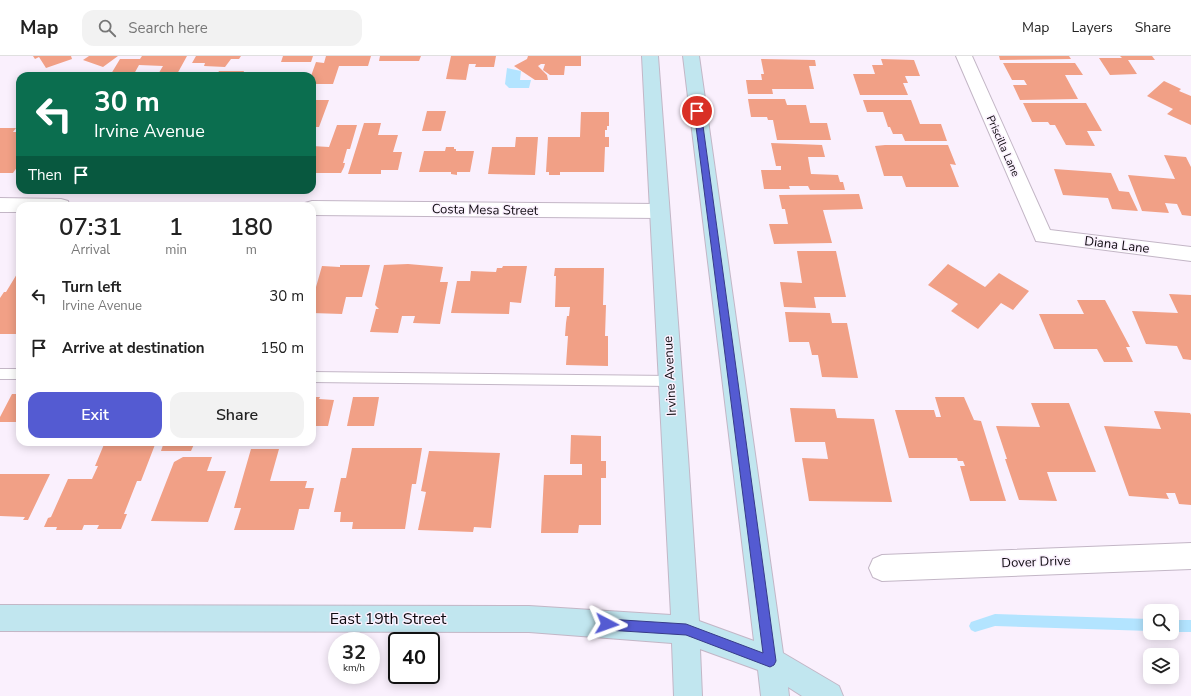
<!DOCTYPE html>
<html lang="en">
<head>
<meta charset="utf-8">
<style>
  :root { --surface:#fff; --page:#f2f2f2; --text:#222; --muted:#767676; --line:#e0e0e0; --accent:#545bd2 }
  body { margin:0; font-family:"Nunito Sans",sans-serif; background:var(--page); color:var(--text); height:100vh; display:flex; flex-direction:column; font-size:15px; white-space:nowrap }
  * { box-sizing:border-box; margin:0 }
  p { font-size:13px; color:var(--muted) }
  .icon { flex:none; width:22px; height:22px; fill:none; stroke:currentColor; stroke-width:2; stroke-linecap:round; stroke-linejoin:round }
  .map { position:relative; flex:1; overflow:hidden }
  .details { position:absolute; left:16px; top:146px; width:300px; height:244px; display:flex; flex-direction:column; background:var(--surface); border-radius:12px; box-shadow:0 2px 10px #0003 }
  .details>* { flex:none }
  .guide { position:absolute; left:16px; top:16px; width:300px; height:122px; border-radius:12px; box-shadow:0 2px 10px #0003; background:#0b6e4f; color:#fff; overflow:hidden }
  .buttons { position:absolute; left:1143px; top:548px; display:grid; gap:8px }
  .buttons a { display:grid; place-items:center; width:36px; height:36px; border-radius:8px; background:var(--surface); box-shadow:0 2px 10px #0003; font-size:20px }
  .speed { position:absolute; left:328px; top:576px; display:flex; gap:8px; font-size:20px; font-weight:700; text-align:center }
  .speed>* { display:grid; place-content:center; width:52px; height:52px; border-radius:50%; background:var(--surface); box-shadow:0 2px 10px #0003; line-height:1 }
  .speed small { font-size:10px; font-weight:400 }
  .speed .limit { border:2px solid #111; border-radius:6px; background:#fff; color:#111 }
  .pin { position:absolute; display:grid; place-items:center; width:34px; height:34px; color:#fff; margin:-17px; border:2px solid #fff; border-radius:50%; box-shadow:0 1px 4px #0007 }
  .me { position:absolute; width:44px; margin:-22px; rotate:94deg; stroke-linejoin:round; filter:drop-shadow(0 0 3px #0008) }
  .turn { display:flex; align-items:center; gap:14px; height:84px; padding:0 12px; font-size:18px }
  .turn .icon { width:52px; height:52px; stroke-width:2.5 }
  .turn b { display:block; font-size:28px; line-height:34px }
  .then { display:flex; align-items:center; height:38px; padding:0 12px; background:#0003; gap:8px; font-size:15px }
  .eta { display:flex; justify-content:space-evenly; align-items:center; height:68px; text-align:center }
  .eta b { font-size:24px; font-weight:600; line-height:28px }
  .cta { display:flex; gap:8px; margin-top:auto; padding:8px 12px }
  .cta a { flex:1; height:46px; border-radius:12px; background:var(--accent); color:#fff; font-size:16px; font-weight:600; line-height:46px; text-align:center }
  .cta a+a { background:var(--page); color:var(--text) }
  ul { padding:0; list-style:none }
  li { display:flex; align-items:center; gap:12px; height:52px; padding:0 12px }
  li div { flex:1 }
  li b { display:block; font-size:15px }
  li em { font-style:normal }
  header { display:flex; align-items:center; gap:24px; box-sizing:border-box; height:56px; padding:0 20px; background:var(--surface); border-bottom:1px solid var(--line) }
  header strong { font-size:19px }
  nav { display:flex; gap:22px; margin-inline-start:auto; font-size:14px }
  .search { width:280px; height:36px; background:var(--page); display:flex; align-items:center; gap:10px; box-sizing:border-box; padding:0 14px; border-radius:12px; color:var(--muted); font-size:15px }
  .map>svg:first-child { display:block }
  .water { fill:#b3e4ff }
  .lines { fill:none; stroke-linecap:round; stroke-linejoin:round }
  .stream { fill:#b3e4ff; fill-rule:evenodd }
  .building { fill:#f1a086 }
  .lane-casing { stroke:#c3b6c6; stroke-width:2 }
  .street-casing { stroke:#c3b6c6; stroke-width:2 }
  .secondary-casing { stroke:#c3b6c6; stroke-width:2 }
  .lane { fill:#fff; fill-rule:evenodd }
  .street { fill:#fff; fill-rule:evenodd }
  .secondary { fill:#c1e6ef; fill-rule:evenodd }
  .route { fill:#545bd2; stroke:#373b88 }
  .labels { text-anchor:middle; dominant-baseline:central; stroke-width:3; stroke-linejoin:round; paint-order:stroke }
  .far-street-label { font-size:11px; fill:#0e0a0f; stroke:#faf0fd }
  .street-label { font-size:13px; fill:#0e0a0f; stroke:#faf0fd }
  .near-street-label { font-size:16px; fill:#0e0a0f; stroke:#faf0fd }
</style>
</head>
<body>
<header>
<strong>Map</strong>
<div class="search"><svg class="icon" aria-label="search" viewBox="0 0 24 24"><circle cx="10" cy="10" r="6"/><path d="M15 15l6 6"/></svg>Search here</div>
<nav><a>Map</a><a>Layers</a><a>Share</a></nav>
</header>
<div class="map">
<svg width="1191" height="640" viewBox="0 0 1191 640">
  <rect width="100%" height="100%" fill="#faf0fd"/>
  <path class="water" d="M507 12 521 15 520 24H531L529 32H509L505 28Z"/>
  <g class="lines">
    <path class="stream" d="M995 558 1150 563V575L995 570 975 576 971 574 969 570 971 566Z
      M1172 564H1191V576H1172Z"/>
  </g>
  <path class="building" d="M33 0H71L72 3 46 12 39 1 35 3Z
    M89 0H118L103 11 83 4Z
    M142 0H187L176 20H157L163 10 139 9 134 18H111L120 3H140Z
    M196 0H241L239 3H231L225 11 204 10 205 7H192Z
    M283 0H313L311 6H281Z
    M326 0H371L368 10H339L333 28H312L311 20 316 6 324 7Z
    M380 0H421L419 5H379Z
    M451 0H496L494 11H475L476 8H469L466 24 446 23Z
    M528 0H581V10H565L564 19H550L543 14 545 8H541L538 10 547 19 548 24H535L514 10 527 3Z
    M999 0H1069L1071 3 1000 4Z
    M1120 0H1152L1155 4H1128L1137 18 1110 19 1099 2H1122Z
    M761 3 815 4 816 10H809L814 33H772L773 38H748L746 24H762L761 18H764Z
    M881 3 914 4 920 20H905L908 27H903L908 39H860L853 18H875L872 9H883Z
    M1003 7H1075L1083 19H1065L1078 43 1020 44 1013 29H1027L1024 24H1012Z
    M219 15H244L242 20H216Z
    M1164 25 1181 33 1179 35 1191 40V69L1167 58 1173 53 1147 40Z
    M748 43H785L787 49H806L810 67H827L831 84H777L773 64H768L767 61H751Z
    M312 44H329L319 71H312Z
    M863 44H911L920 68H941L947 85H905L902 78H893L890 71H888L883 56H867Z
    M1023 47H1086L1102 75H1087L1095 90 1066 89 1055 69H1050L1048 66H1032Z
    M427 55H446L441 75H422Z
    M581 56H609V70H607V74H605V81H609V91H605L604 116H560V119H549V116H546L548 81H580Z
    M364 67H381L378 79H398L393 96H402L398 114H381V118H348Z
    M337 69H357L350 93H347L343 107H345L344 111 341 117H314L316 112H312V90L329 91Z
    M0 72H16L13 76H19L20 75V107L13 117H0Z
    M516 81H538L535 119 488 118 492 91H515Z
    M771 87 822 89 825 101H808L811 118 838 119 840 126H843L845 134H810L808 130H789L790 133H764L761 114H781V110H776Z
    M885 89H948L956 109 950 108 959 131H906L902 120H884L875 90Z
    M446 91H454V93H456V95H474L470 116H457V119L451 118V116H419L424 95H445Z
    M1164 99 1186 101 1191 111V160L1182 159 1177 148 1165 147 1169 157 1142 155 1128 119 1175 123Z
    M1054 113 1111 117 1119 135 1129 136 1138 155 1112 153 1108 142 1063 139Z
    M859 138 863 153 823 154 832 187 774 188 769 168H788L785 153H782L779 139Z
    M797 195H836L846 241H814L816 252 784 251 780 226 802 227Z
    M408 208 443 211 440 226H448L440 268 413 267 415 260H402L398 277 370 276 376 253H379L375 249 384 209Z
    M948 208 985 231 999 217 1029 235 1013 254 1001 247 978 273 951 255 958 248 928 229Z
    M340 209H370L362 241H346L342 258 312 257V231H316L322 210 340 211Z
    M503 210H527L521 247 510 246 509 258 451 257 457 225H470L471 215 496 216 497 212H502Z
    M555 212H604L603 249H606L605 280H608V310L566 309 568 280H565L566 267 567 260H569L570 251H555L556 220H554Z
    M20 213V278H0V242L4 236H6Z
    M1169 238 1191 239V304L1183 303 1177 290 1146 288 1132 255 1178 257Z
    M1077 244H1105L1130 291H1126L1133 306H1104L1097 293H1054L1039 258H1084Z
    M785 256 830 257 832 267H847L858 322 822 321 818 299H812L809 286H789Z
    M12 338H20V366H0V361Z
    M312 341H320L319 343 334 344 328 370H312Z
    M353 341H379L374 370H347Z
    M935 341H964L974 364 981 365 1006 445H970L960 410H965L963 405H958L957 402H909L895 354H934L936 361H941Z
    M1031 347H1069L1096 416H1047L1057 445 1019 444 1005 403H1007L996 370 1040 371Z
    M790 352 835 353 837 362 874 363 892 446 809 445 802 402 828 403 825 386H795Z
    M1154 355 1190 357 1191 359V449L1179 448 1175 437H1166L1169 443 1129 440 1104 370 1161 373Z
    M571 379 601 380V405H606V422H601V469H579L578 477H541L544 419H582V408H570Z
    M105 386H156L141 425H137L124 458H127L121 473H97L99 469H84L82 474H56L57 471H44L48 462 51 461 68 423H92L98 410H95Z
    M164 386H195L191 395H161Z
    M352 392H422L416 428H412L405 473H352L353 466H340L341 456H334L341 422H346Z
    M251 393H279L270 425H307L305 432H314L309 453H299L294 474H234L241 452H234Z
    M429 395 500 397 491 472 474 471 473 476 418 474 426 436 421 435Z
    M183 401H212L207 415H226L208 466 151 465 174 406Z
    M0 418H50L28 464H23L25 461 0 460Z"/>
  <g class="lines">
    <g class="lane-casing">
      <path id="lane" d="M0 313H20V323H0Z
        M312 316 671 320 675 321 677 325 675 329 671 330 312 326Z"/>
    </g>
    <g class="street-casing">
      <path id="street" d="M956 0H972L1050 174 1191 191V205L1036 185Z
        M0 142 61 143 68 145 70 150H20V156H0Z
        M312 145 659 148 666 150 668 155 666 160 659 162 312 159V150H304L305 147Z
        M1191 487V513L882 525 873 521 869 512 873 503 882 499Z"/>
    </g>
    <g class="secondary-casing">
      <path id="secondary" d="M642 0H658L688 400 699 565 754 585 683 0H699L783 597 839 630 843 640H802L788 631 789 640H761L758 614 700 593 702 640H674L672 587 529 576 0 575V549L529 550 671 559Z"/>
    </g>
    <use href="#lane" class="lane"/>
    <use href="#street" class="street"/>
    <use href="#secondary" class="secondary"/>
  </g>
  <path class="route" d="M697 52 701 55 776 605 774 609 770 611 686 579 607 574 603 572 602 568 603 564 607 563 686 568 763 597 694 55Z"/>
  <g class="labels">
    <g class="far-street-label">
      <text transform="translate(1003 90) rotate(66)">Priscilla Lane</text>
    </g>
    <g class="street-label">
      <text transform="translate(485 154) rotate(1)">Costa Mesa Street</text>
      <text transform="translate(1117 189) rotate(7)">Diana Lane</text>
      <text transform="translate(670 320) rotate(-93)">Irvine Avenue</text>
      <text transform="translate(1036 506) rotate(-2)">Dover Drive</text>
    </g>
    <g class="near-street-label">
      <text x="388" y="563">East 19th Street</text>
    </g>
  </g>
</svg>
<div class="buttons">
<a><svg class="icon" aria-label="search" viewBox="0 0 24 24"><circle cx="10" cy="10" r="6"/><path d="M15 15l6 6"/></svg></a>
<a><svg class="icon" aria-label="layers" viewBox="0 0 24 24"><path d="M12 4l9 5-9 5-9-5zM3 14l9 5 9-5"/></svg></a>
</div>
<div class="speed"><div>32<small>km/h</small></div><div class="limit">40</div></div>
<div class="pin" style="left:697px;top:55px;background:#d93025"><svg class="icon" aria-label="arrive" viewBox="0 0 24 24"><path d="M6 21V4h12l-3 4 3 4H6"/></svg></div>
<svg class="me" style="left:607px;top:568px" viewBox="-20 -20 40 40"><path d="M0-17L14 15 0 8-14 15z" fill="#545bd2" stroke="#fff" stroke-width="4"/></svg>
<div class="guide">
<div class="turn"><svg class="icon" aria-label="left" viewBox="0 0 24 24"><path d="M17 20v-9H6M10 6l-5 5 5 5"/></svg><div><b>30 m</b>Irvine Avenue</div></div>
<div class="then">Then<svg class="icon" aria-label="arrive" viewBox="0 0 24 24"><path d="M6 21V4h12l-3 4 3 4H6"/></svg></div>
</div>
<section class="details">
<div class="eta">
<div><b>07:31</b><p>Arrival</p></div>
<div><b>1</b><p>min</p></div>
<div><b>180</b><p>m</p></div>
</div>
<ul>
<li><svg class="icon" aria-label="left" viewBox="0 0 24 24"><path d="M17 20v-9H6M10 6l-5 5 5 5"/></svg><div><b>Turn left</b><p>Irvine Avenue</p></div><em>30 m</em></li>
<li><svg class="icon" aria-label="arrive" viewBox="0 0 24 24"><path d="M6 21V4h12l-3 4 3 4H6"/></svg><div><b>Arrive at destination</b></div><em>150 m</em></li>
</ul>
<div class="cta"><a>Exit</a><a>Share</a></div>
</section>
</div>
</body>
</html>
